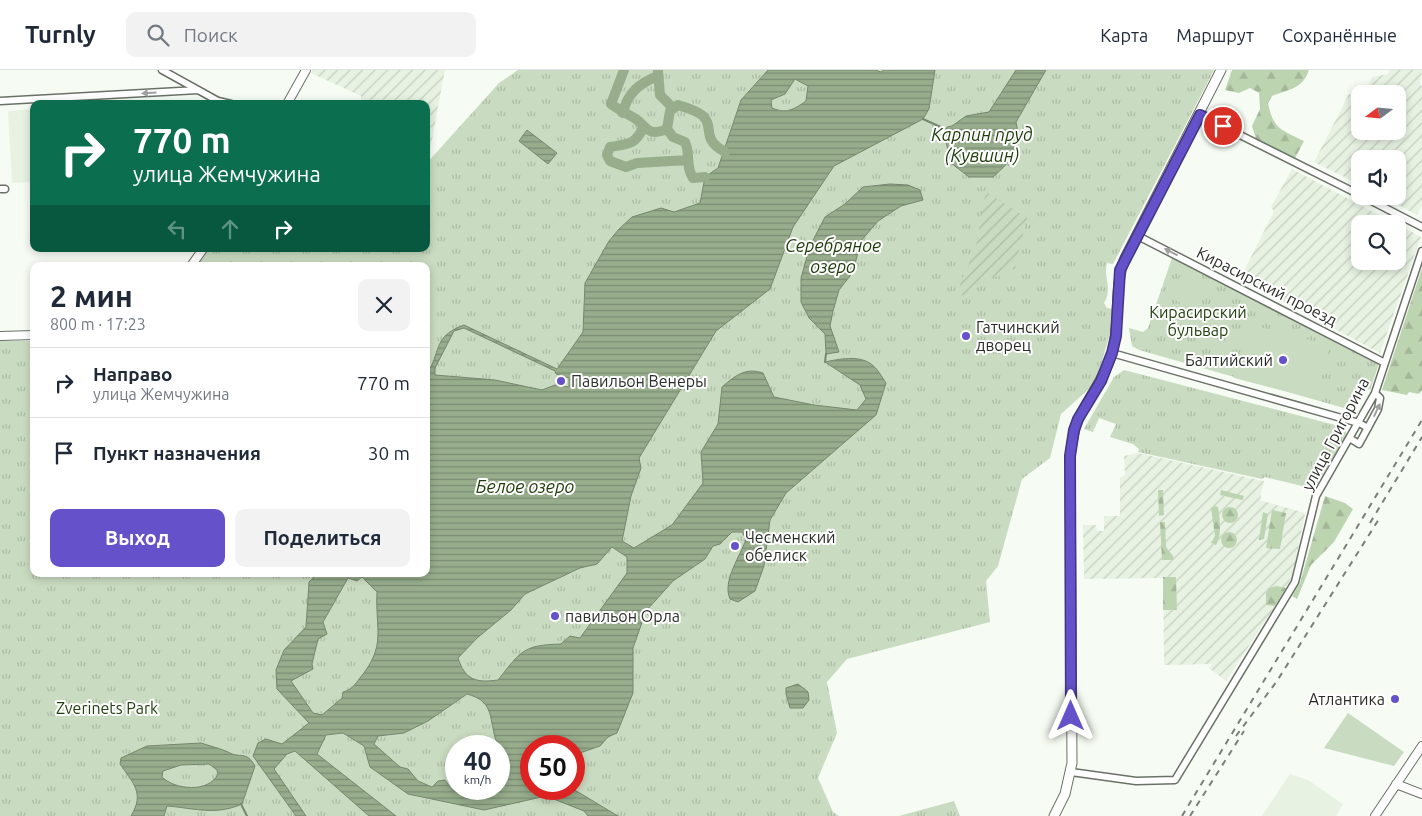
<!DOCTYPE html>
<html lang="ru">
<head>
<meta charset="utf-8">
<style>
  :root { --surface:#fff; --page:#f2f2f3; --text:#1f2937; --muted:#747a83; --line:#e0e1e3; --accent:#6552cb }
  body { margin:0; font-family:Ubuntu,sans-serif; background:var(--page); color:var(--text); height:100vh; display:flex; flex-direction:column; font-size:19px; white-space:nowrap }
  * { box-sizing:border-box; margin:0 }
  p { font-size:16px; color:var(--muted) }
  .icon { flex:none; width:28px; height:28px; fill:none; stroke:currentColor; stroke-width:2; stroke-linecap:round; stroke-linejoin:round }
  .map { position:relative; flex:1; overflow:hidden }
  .drawer { position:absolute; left:30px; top:192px; width:400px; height:315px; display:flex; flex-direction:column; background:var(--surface); border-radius:10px; box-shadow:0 2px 8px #0003 }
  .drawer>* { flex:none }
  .top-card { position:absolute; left:30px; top:30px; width:400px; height:152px; border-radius:10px; box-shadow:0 2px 8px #0003; background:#0b6e4f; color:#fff; overflow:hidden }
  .needle { width:32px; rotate:254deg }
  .fabs { position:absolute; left:1351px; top:15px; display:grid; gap:10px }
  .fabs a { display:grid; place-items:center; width:55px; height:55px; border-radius:10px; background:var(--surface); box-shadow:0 2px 8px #0003; font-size:25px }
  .speed { position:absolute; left:445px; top:665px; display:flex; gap:10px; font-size:25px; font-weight:700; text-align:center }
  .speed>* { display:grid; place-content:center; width:65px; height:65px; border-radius:50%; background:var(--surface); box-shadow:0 2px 8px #0003; line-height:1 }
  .speed small { font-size:12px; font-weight:400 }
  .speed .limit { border:8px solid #d22; background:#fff; color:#111 }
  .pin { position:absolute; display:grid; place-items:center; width:42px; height:42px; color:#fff; margin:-21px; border:2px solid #fff; border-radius:50%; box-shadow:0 1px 5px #0007 }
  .me { position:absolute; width:55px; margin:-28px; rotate:0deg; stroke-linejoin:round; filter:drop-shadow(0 0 4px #0008) }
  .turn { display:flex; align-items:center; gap:18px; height:105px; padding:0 20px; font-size:22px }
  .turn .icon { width:65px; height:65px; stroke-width:2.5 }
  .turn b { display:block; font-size:35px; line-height:42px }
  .lanes { display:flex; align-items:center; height:48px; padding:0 20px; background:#0003; justify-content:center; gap:25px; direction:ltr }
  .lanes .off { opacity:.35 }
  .round { display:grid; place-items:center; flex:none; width:52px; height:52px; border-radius:10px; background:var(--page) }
  .head { display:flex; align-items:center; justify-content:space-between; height:85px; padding:0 20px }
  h1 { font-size:30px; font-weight:700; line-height:38px }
  .primary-button { display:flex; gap:10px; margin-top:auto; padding:10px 20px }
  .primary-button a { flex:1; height:58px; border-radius:10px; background:var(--accent); color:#fff; font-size:20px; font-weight:700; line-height:58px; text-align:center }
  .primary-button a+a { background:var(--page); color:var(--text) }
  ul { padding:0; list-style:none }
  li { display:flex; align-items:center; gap:15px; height:70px; padding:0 20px; border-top:1px solid var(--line) }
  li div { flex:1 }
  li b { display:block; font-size:19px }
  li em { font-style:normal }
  header { display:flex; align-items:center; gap:30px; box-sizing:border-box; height:70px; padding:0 25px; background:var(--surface); border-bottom:1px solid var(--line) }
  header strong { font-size:24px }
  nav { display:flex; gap:28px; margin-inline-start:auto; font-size:18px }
  .search { width:350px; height:45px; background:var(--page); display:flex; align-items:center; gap:12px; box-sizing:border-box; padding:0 18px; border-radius:10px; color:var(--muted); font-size:19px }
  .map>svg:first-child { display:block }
  .built { fill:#e7f2e2 }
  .industrial { fill:url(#industrial-furrows) }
  .forest { fill:url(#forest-firs) }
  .park { fill:url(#park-tufts); fill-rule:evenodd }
  .garden { fill:url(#garden-furrows) }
  .pitch { fill:#c9dbc0 }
  .water { fill:url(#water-rules); stroke:#77876f; fill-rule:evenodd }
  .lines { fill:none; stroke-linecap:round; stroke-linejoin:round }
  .stream { stroke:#77876f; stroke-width:2 }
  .river { stroke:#97ad8c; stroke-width:10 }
  .minor-casing { stroke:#6b7168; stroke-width:9 }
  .tertiary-casing { stroke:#6b7168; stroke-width:10 }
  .secondary-casing { stroke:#6b7168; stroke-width:11 }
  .minor { stroke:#fff; stroke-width:6 }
  .tertiary { stroke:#fff; stroke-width:8 }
  .secondary { stroke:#fff; stroke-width:9 }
  .rail { stroke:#7b7f7a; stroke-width:2; stroke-dasharray:6 6; stroke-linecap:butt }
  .oneway { fill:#a0a09f }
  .route-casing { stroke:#423584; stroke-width:12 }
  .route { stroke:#6552cb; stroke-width:9 }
  .poi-dot { fill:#6552cb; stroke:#fff; stroke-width:2 }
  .labels { text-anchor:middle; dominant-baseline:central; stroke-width:4; stroke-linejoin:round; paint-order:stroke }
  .street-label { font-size:16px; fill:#2b2d2a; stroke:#fff }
  .park-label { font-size:16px; fill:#22400f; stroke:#fff }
  .poi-label { font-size:16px; fill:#2b2d2a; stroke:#fff; text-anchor:start }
  .water-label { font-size:18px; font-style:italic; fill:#1f3d0b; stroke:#fff }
</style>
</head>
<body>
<header>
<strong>Turnly</strong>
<div class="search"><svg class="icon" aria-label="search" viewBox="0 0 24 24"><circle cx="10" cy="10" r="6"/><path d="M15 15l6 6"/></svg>Поиск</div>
<nav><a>Карта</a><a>Маршрут</a><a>Сохранённые</a></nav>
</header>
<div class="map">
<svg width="1422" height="746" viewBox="0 0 1422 746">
  <defs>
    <pattern id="industrial-furrows" width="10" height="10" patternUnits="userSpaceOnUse" patternTransform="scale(1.25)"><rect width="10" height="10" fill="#e7f2e2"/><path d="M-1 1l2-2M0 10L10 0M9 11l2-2" fill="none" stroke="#c6d0c2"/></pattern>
    <pattern id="forest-firs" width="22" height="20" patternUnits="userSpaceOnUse" patternTransform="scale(1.25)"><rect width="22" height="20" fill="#bdd4b1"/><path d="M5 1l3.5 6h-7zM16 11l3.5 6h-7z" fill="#a3b698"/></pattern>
    <pattern id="park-tufts" width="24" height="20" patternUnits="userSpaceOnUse" patternTransform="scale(1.25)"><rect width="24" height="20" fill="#c9dbc0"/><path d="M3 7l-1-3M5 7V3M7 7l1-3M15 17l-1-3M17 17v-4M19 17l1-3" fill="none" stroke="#adbca5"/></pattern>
    <pattern id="garden-furrows" width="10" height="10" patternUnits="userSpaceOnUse" patternTransform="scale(1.25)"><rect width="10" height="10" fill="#c9dbc0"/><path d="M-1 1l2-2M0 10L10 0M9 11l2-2" fill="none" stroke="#adbca5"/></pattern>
    <pattern id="water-rules" width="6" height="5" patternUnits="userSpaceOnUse" patternTransform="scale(1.25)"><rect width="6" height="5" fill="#97ad8c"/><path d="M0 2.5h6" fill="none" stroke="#7b8d73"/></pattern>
  </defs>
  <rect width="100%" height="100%" fill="#f6fcf3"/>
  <path class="built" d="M34 39V112L12 113 8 41Z
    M1290 704 1308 710 1343 734 1336 746H1262Z"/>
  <path class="industrial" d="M313 0H445L428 91 426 92V34H361V26L311 3Z
    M1389 0H1422L1420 13 1422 17V135L1417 145 1382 126H1398V89H1360V115L1314 92 1349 24 1360 29V61H1398V24H1365L1372 7 1388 4Z
    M1292 99 1396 154H1360V191H1398V154L1421 167 1380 283 1240 209 1274 141 1271 137Z
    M1138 383 1264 411 1260 430 1305 443 1293 505 1281 527 1226 611 1209 598 1212 594 1164 595 1163 508 1084 509 1083 455H1096L1097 461H1104V446H1120V408L1125 405 1124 386Z"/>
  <path class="forest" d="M1232 0H1309C1303 19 1289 19 1272 26L1268 33C1273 59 1282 60 1304 71L1295 88 1256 69 1252 56 1260 39 1259 23 1250 18 1239 23 1225 20Z
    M1422 198V320L1419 324 1409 322 1407 325 1382 320Z
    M1158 420H1163L1164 445 1159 446Z
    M1221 420 1244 426 1242 430 1220 425Z
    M1325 426 1345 433 1353 439 1334 472 1311 495 1297 529 1292 526 1300 513Z
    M1215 436 1218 437C1220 447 1222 467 1216 475L1211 473 1215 466 1211 438Z
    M1222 445a8 8 0 1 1 16 0a8 8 0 1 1-16 0Z
    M1272 440 1286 443 1280 479 1266 478Z
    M1263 442 1268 444 1264 469 1259 470Z
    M1160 452H1165L1166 477 1173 486V490H1162Z
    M1221 470a8 8 0 1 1 16 0a8 8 0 1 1-16 0Z
    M1176 507 1177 540H1163V507Z
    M1276 516 1286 518 1275 536 1266 535V523L1269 518Z"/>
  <path class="park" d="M518 0H1214L1113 194 1107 193C1103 207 1113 219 1104 233L1107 238 1113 239 1111 260 1098 305 1090 318 1061 344 1050 388 1022 409 998 496 986 511 990 552 847 589 827 612 837 663 818 708 833 742 839 746H0V271H34V504H426V196H197L207 179H426V94L499 13ZM456 676H499V719H456ZM531 676H574V719H531Z
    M1172 188 1379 294 1370 320 1363 316 1355 331 1360 334 1351 340 1139 280 1132 276 1129 258 1143 262 1148 258Z
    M1124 300 1343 357 1347 364 1314 419 1265 407 1262 409 1138 382 1139 379 1133 374 1110 367 1116 354 1099 348 1093 362 1084 359 1114 307Z
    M954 731 960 746H899Z"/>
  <path class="garden" d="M988 123 1027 148 1015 199 1007 200 1001 206 987 208 980 212 970 227 961 225 960 214 976 177 985 125Z"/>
  <path class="pitch" d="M1184 199 1203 209 1189 237 1169 227Z
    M1248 254 1330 275 1316 329 1234 308Z
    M1348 643 1404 682 1394 696 1324 678Z"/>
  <path class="water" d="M768 0H875L881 2 884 0H935L929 39 923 49 834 96 793 157 770 219 716 261 639 388 641 398 631 426 622 471 634 478 672 455 703 413 701 382 718 354 722 317C735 306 745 297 763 303L774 327 814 335 857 340 866 329 860 315 825 292C839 289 859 285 871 294 877 298 882 307 886 313L876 345 786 423 770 450 764 496 755 521 738 532 730 529C722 511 740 487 746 469L742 462H732L720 474 713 476 705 489 673 511 646 541 633 578V623L617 663 608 667 600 676 574 685V676H531V719H573L618 746H588L584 741 546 726 484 740 408 724 370 697 364 676 343 663 326 665 317 684 396 746H369L295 681 287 684 274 699 306 746H296L253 686 258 673 266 669 282 674 309 653 277 619 276 600 284 580 306 557 309 512 317 504H426V305C442 283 431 267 464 255L557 299 583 262 585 213 609 171 619 159 632 147 661 138 674 142 700 133 705 107 718 98 741 30ZM795 9 808 16 806 31C793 40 786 44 772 38L771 30 785 24ZM464 258 555 301 556 304 569 308V317L555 315 542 320 495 310 435 305V298L454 261ZM612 477 627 487V503L580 568 570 566 561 574C523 575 521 581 498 610 476 613 465 610 458 588L477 568 511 540 525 524 580 498 597 494ZM362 507 377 522C375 560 387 575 360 608 355 614 352 620 343 622L342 628 322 645 313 643 291 611 313 599 312 594 318 569 327 564 323 552 348 508 357 511ZM467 624C493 631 489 645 495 667 498 678 503 689 507 701L499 710V719H486L479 723 452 720 445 710 438 711 432 717 418 711 408 699 400 697 374 674 378 666 404 663 428 651Z
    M1016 0H1046L1016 52C1022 80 1013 89 993 107H969L951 93C949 81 942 65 947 57L952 56 966 46 989 42Z
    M527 60 557 83 548 94 519 71Z
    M890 114 908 115 920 120 923 130 901 136 878 151 861 171 853 202 839 220 833 241 830 256 839 282 826 284 825 264 809 248 801 232V208L810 176 825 147 845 134 863 117Z
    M798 614 808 622 809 630 803 638H790L786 624V618Z
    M201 673C210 676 219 678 228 682 240 689 246 680 255 696L242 734C215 746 194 738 167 736L164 746H131C145 723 133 713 120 694L121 688 147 676ZM209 694 217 700 218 704C209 723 175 720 162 707L163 701 181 695Z"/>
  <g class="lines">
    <path class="stream" d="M923 49 945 59
      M825 292 826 284
      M241 734 247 746"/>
    <path class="river" d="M624 0 611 34C619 40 628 44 636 49 648 58 648 67 667 59
      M658 1 660 25 673 38
      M623 43C627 23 640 13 658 6
      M643 58C635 75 628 74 610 77L607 85 610 91 626 97 637 93 688 90
      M705 107 693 108C685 96 691 85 685 72L673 67 667 59 670 41 678 35C687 38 696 40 703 46 715 58 700 68 725 82"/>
    <g class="minor-casing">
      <path id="minor" d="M162 0 218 31 231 34
        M0 31 198 20
        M1200 45 1360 125
        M0 119H5
        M1362 126 1422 157
        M1136 165 1385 293
        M1112 283 1359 353 1368 358
        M1351 369 1359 374 1378 339 1380 328 1375 323
        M1071 702 1136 711 1175 710 1295 512 1316 426 1375 323 1422 181"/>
    </g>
    <g class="tertiary-casing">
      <path id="tertiary" d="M287 34 306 0
        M191 196 203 179
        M0 266 34 265
        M1396 714 1422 724
        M1375 746 1422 676"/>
    </g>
    <g class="secondary-casing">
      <path id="secondary" d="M1054 746 1065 724 1072 693 1070 386C1072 373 1073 360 1079 348 1089 326 1105 308 1112 283 1121 252 1113 219 1125 188L1221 0"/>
    </g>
    <use href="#minor" class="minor"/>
    <use href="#tertiary" class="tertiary"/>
    <use href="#secondary" class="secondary"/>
    <path class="rail" d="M1370 453 1422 367
      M1236 666 1277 611 1379 449
      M1182 746 1422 350
      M1190 746 1244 661"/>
  </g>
  <defs><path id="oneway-solid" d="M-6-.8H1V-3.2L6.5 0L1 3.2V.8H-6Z" transform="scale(1.25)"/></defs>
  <g class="oneway">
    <use href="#oneway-solid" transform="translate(149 23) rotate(176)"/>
    <use href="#oneway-solid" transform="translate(1171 182) rotate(-153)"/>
    <use href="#oneway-solid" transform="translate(1377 340) rotate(-65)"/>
  </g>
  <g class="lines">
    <g class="route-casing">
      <path id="route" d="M1071 646 1070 386 1074 360 1078 349 1101 311 1112 283 1116 266 1120 200 1200 45 1223 56"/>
    </g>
    <use href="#route" class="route"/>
  </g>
  <g class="poi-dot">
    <circle cx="966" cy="266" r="5"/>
    <circle cx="1283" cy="290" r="5"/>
    <circle cx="561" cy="311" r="5"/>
    <circle cx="735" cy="476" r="5"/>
    <circle cx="555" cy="546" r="5"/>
    <circle cx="1395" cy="629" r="5"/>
  </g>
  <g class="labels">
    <g class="street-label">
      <text transform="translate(1267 216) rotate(27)">Кирасирский проезд</text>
      <text transform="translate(1335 364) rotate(-62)">улица Григорина</text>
    </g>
    <g class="park-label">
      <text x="1198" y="242">Кирасирский<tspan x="1198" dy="18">бульвар</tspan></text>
      <text x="107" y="638">Zverinets Park</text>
    </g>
    <g class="poi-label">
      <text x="976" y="257">Гатчинский<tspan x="976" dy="18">дворец</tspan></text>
      <text x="1273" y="290" text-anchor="end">Балтийский</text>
      <text x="571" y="311">Павильон Венеры</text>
      <text x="745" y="467">Чесменский<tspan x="745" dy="18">обелиск</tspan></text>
      <text x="565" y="546">павильон Орла</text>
      <text x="1385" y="629" text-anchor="end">Атлантика</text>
    </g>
    <g class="water-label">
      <text x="982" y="64">Карпин пруд<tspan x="982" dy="21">(Кувшин)</tspan></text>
      <text x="833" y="175">Серебряное<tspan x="833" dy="21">озеро</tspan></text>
      <text x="525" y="416">Белое озеро</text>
    </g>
  </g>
</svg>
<div class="fabs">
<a><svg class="needle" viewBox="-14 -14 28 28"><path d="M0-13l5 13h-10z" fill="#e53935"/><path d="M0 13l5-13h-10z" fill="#747a83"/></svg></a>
<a><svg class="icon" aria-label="sound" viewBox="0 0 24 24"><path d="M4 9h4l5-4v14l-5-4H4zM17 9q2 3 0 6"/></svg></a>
<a><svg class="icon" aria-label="search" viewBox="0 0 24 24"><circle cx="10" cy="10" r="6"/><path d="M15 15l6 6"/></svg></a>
</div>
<div class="speed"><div>40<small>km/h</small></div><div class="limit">50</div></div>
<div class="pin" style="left:1223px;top:56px;background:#d93025"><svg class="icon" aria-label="arrive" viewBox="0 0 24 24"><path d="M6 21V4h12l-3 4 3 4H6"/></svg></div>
<svg class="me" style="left:1071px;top:646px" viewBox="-20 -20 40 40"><path d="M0-17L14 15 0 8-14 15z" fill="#6552cb" stroke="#fff" stroke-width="4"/></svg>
<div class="top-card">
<div class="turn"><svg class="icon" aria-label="right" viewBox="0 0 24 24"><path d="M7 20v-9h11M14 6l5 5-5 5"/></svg><div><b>770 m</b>улица Жемчужина</div></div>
<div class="lanes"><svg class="icon off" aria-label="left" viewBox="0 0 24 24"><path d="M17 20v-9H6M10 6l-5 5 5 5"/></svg><svg class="icon off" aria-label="ahead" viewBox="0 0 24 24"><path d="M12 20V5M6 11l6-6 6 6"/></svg><svg class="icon" aria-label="right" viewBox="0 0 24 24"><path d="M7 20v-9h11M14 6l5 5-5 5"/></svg></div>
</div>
<section class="drawer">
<div class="head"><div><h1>2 мин</h1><p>800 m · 17:23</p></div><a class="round"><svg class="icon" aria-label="close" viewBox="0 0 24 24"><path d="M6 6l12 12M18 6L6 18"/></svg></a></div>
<ul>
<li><svg class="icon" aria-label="right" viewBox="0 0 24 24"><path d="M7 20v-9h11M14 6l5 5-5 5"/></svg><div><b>Направо</b><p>улица Жемчужина</p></div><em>770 m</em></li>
<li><svg class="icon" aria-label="arrive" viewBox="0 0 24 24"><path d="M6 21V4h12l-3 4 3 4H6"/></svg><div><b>Пункт назначения</b></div><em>30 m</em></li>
</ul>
<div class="primary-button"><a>Выход</a><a>Поделиться</a></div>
</section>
</div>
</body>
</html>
